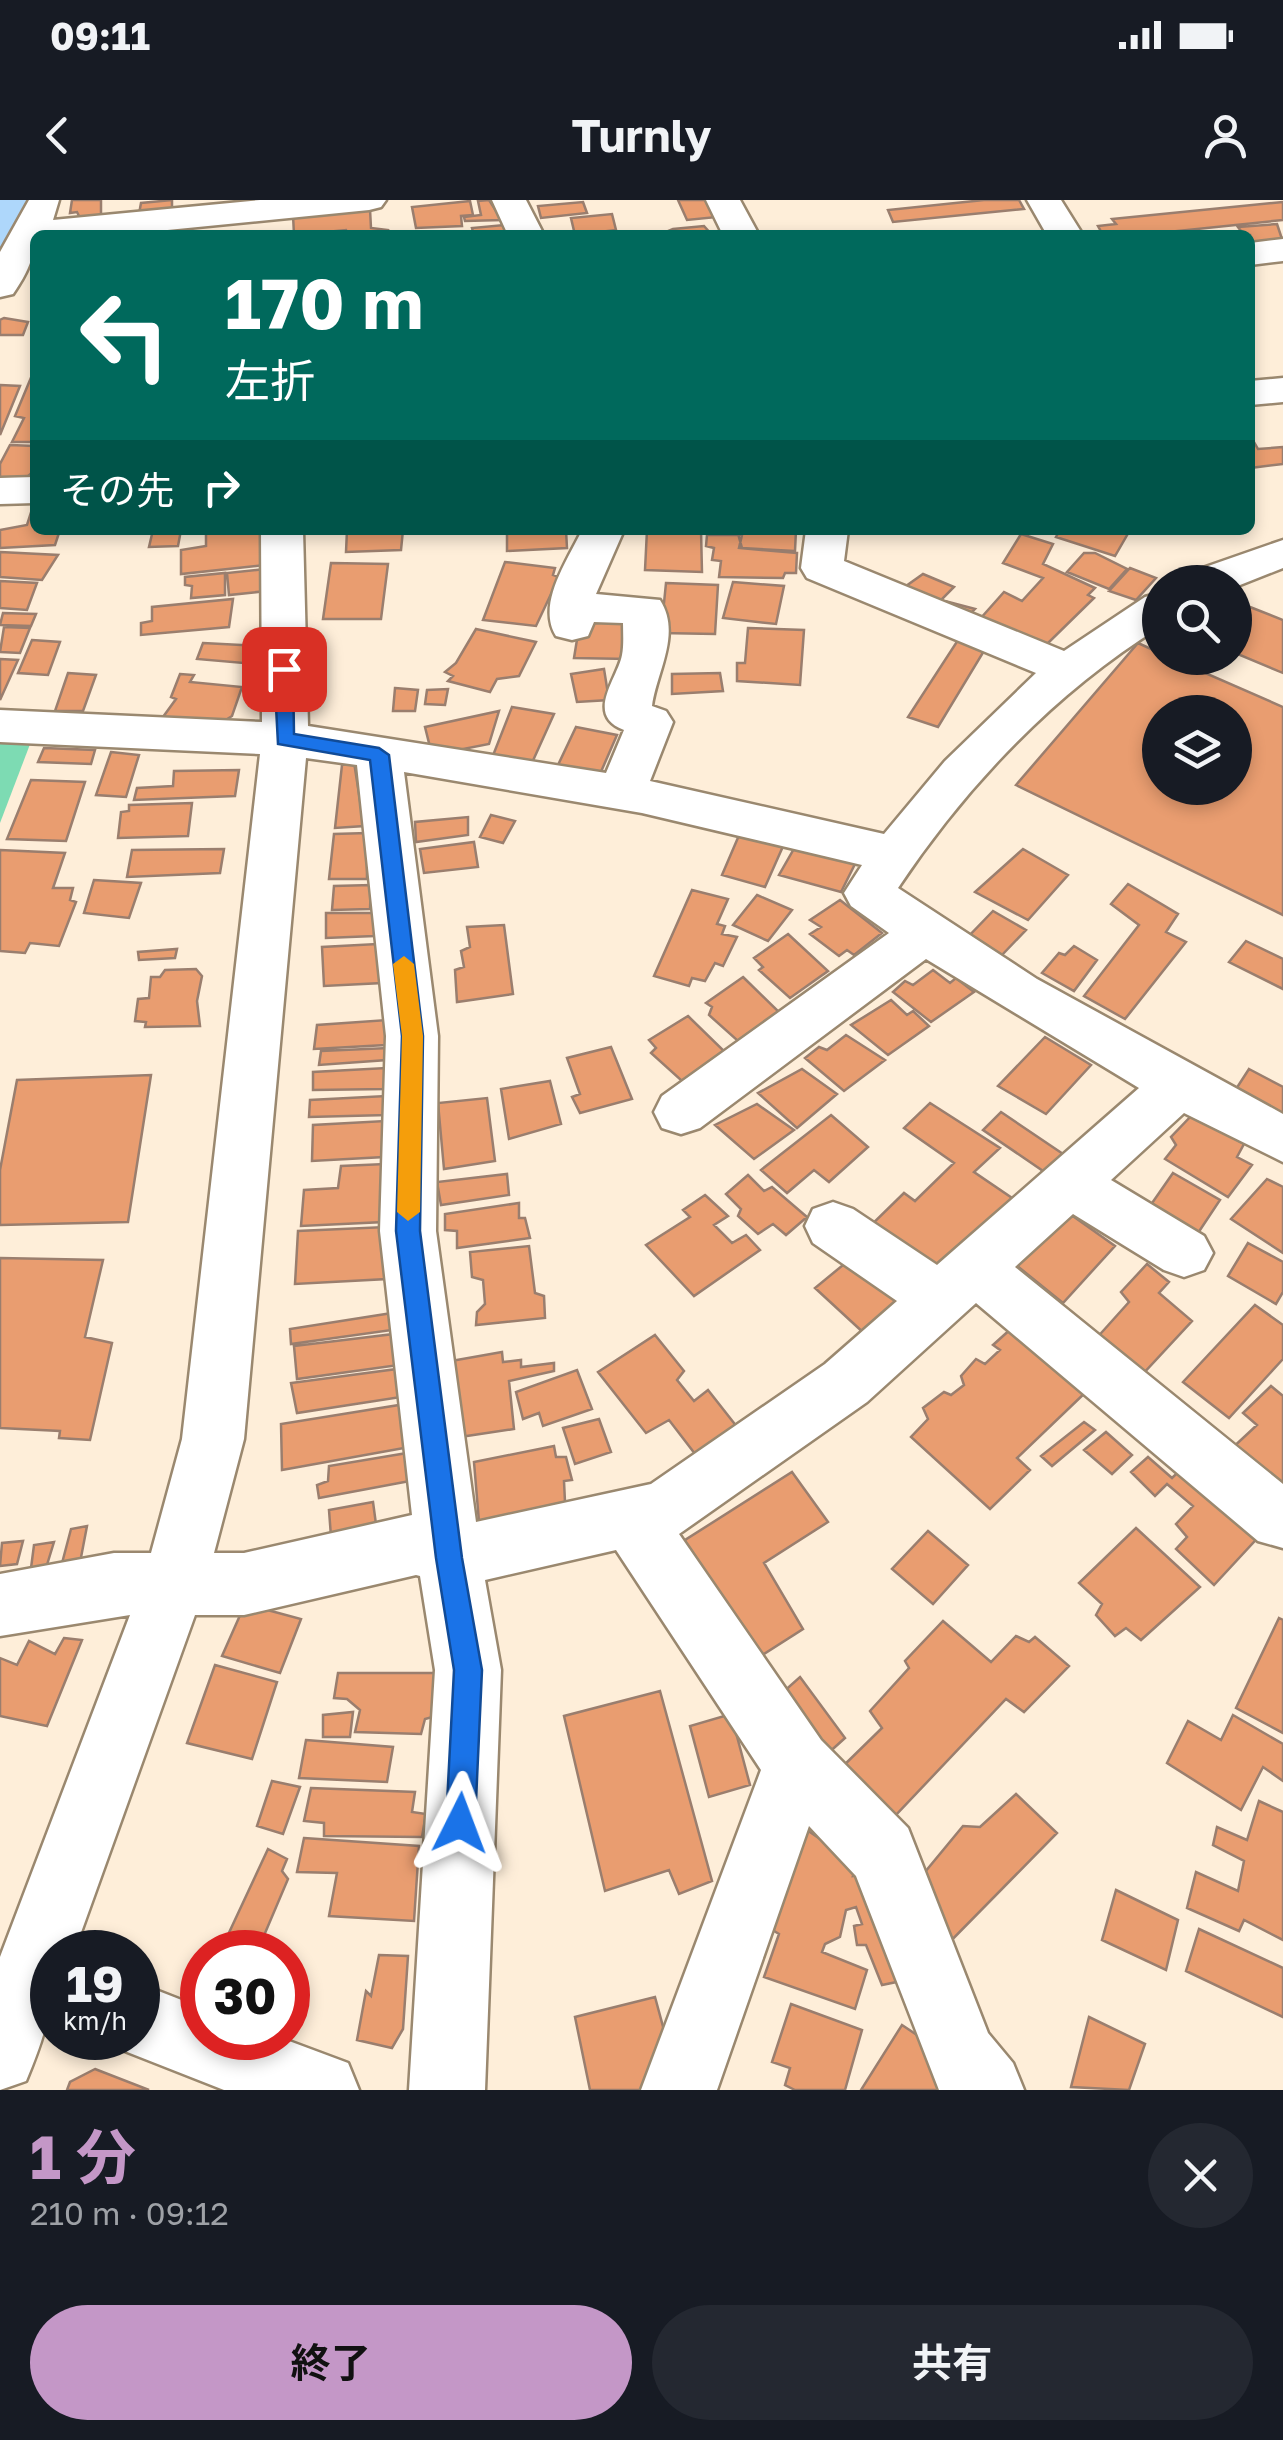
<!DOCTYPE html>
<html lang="ja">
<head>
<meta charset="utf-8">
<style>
  :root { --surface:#171b24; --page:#242831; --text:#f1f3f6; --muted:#9ea1a6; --accent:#c497c7 }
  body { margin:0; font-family:"Golos Text","Noto Sans JP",sans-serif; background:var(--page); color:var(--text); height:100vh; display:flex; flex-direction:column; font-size:38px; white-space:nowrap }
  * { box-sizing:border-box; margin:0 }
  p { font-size:32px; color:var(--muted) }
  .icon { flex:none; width:55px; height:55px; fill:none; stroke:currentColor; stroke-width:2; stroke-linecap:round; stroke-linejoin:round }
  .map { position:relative; height:1890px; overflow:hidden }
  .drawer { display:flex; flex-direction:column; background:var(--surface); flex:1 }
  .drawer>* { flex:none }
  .banner { position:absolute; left:30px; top:30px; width:1225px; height:305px; border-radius:15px; box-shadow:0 5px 15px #0003; background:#00695c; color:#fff; overflow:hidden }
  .controls { position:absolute; left:1142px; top:365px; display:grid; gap:20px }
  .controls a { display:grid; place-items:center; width:110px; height:110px; border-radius:50%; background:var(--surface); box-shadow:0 5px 15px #0003; font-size:50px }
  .speed { position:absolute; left:30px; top:1730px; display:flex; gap:20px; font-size:50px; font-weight:700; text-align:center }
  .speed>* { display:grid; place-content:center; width:130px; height:130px; border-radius:50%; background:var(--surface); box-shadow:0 5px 15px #0003; line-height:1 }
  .speed small { font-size:25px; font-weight:400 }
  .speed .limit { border:15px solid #d22; background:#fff; color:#111 }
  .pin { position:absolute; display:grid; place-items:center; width:85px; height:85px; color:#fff; margin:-42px; border-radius:20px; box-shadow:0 5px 15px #0006 }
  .me { position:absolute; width:110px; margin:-55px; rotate:3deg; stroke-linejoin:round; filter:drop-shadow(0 0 8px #0008) }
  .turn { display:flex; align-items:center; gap:35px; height:210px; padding:0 30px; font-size:45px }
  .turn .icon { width:130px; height:130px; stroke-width:2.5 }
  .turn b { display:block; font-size:70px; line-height:85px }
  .then { display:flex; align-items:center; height:95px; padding:0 30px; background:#0003; gap:20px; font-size:38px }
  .round { display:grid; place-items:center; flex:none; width:105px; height:105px; border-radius:52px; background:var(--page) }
  .overview { display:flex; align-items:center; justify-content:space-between; height:170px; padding:0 30px }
  h1 { font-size:60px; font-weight:700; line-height:75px; color:var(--accent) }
  .cta { display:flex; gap:20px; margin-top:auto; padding:20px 30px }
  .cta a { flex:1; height:115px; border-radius:60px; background:var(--accent); color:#111; font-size:40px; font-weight:700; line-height:115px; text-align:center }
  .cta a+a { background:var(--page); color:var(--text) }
  .status { display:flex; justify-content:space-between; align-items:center; height:70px; padding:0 50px; background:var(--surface); direction:ltr }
  .status svg { height:28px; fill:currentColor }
  header { display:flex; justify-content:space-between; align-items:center; height:130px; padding:0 30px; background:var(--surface); font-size:45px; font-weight:700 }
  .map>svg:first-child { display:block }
  .green { fill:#7ddbb3 }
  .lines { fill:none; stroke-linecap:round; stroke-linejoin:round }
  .river { fill:#aed7fb; fill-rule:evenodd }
  .building { fill:#e99d70; stroke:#9a7e6e; stroke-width:2.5; fill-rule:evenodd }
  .minor-casing { stroke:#9a886f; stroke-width:5 }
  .minor { fill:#fff; fill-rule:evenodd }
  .route { fill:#1a73e8; stroke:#114b97; stroke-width:2.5 }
  .slow { fill:#f59e0b }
</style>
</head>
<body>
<div class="status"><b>09:11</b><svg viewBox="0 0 49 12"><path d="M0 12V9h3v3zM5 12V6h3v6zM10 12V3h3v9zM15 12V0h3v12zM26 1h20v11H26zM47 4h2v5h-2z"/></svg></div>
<header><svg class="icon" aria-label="back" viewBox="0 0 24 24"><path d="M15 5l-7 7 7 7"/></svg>Turnly<svg class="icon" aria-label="person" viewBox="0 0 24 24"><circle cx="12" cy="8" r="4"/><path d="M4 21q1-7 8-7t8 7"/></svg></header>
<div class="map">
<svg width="1283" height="1890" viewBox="0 0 1283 1890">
  <rect width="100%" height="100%" fill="#feeed9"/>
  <path class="green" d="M0 537 32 539 0 623Z"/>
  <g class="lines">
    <path class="river" d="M0 0H48L20 51 0 56Z"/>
  </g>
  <path class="building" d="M72 0H101V16L80 18 77 12 70 13Z
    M172 0V10L139 14 141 3Z
    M489 0 502 20 465 21 464 17 481 15 478 1Z
    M678 0H709L717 17 687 20Z
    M984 0H1019L1024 9 893 22 888 10Z
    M470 1 473 15 461 16 462 26 416 28 412 7Z
    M583 2 587 13 541 18 538 6Z
    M1283 2V20L1139 35H1103L1098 26 1116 24 1112 19Z
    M370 9 371 28 388 30 387 35H348L346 30 294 35 293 15Z
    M612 14 616 30 575 35 571 18Z
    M1277 24 1283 42 1250 45V35H1244L1238 27Z
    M504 25 508 35H474L472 28Z
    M704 26 712 35 666 32 673 29Z
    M4 118 28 122 23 135H0V120Z
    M35 168V242H12L24 218 15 216Z
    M0 185 20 186 0 235Z
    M1250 235 1258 249 1283 247V264L1250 268Z
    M10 245 35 246V270L26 278 0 277V264Z
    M34 303 35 330H60L55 345 0 348V330L27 325Z
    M153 330H181L178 346 149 347Z
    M263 330 265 365 181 374V350L206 346V333Z
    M347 330H403L401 350 346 352Z
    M507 330H566L567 348 507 351Z
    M647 330H701L702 372 645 370Z
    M737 330H796L795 351 742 348Z
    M1060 330H1130L1115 356 1056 337Z
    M1021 334 1053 344 1043 364 1095 388 1088 395 1094 398 1044 447 980 419 1004 392 1022 401 1043 378 1003 363Z
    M707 335H742L739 348 797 353 796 373H785L783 378 719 377 721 361 712 360 714 348 706 346Z
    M0 352 58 355 42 380 0 377Z
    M1084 353H1095L1127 369 1109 389 1067 372Z
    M505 362 555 368 553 375 559 377 536 426 483 420Z
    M331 363 388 364 381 419H323Z
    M1130 368 1156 378 1136 400 1109 391Z
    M266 369 267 391 229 395 227 373Z
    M225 373V395L191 398 192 386 185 385V377Z
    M923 374 954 387 941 400 975 409 965 419 899 391Z
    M0 381 37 383 27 410 0 408Z
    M733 382 784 386 776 424 723 418Z
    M666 383 718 385 715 434 661 433Z
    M233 399 229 427 141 435V423L152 421V407Z
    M1250 407 1283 420V473L1235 453V425Z
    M3 413 36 414 31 426 0 425Z
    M580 421 633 424 629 459 574 458Z
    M4 427 30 428 20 453 0 452Z
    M748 428 804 430 800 485 737 481V463H745Z
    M476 429 536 442 519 476 497 479 490 492 448 481 453 476 445 472 456 463Z
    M960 437 987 446 938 527 908 517Z
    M32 440 60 442 48 475 18 473Z
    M203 443 263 446 255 464 197 459Z
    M1138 443 1160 453V458H1171L1283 507V715L1016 585ZM1160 512H1235V588H1160Z
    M0 459 18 460 0 500Z
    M604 469 609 500 577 502 571 474Z
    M68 473 96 475 83 511H55Z
    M720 473 723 491 672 494V474Z
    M180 474 194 475 190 482 242 487 232 516 224 521 163 517 176 499 171 497Z
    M395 488 418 490 415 511H393Z
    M448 489 445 505 425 504 427 490Z
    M512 507 554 514 531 565 492 558Z
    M499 511 489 544 443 553 430 547 425 527Z
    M576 527 617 535 600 574 558 565Z
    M44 548 95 550 91 564 38 562Z
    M111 552 139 555 126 597 96 595Z
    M354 562 364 626 335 628 342 565Z
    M239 570 235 596 134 600 137 588 173 586 174 571Z
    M31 580 85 582 66 641 7 639Z
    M192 603 188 636 118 638 121 612 129 611V605Z
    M491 615 515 621 503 643 480 637Z
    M468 617V635L416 642 415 622Z
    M367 633V679H329L334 634Z
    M740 633 784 644 765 687 722 675Z
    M474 642 478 667 424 673 420 649Z
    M795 647 855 664 841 692 779 675Z
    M224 649 220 673 127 677 132 650Z
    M1023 649 1068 675 1028 720 975 692Z
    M0 650 65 653 53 688H73L70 700 76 702 59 746 30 743 25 753 0 751Z
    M94 680 141 683 129 718 84 713Z
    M1128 684 1178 714 1166 732 1186 742 1125 819 1084 796 1139 725 1111 704Z
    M371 685 370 709 332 710 334 686Z
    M692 690 728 699 717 724 725 726 722 734 737 737 723 766 715 763 705 781 692 778 689 786 654 776Z
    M757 695 792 710 768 741 733 725Z
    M840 700 882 733 854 755 847 750 839 756 810 734 821 727 810 720Z
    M993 711 1026 730 1001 756 967 738Z
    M326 713H375L374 736 326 738Z
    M504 725 513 794 457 802 455 770 464 767 461 751 470 747 467 727Z
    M788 734 828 771 790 798 759 770 763 767 754 758Z
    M1246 741 1283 759V789L1229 762Z
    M377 744 382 783 324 786 322 747Z
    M1074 746 1097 760 1074 791 1042 773 1059 753 1065 755Z
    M177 749 175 758 139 760 138 752Z
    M196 769 202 776 197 801 200 826 145 827 146 822 135 821 138 799 149 798 151 777H160L165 770Z
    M933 770 950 783 956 778 974 792 931 822 893 792 905 781 913 785Z
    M743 777 779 812 738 841 709 815 712 807 706 803Z
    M891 800 907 815 913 811 929 826 888 855 851 825Z
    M688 816 725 852 682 881 651 853 656 848 649 840Z
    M387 820 386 845 314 849 317 825Z
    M846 835 885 860 844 891 805 858 819 847 827 850Z
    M1045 837 1091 865 1046 914 998 886Z
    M611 847 632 899 580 913 572 897 580 894 567 858Z
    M388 848 387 860 319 865 321 851Z
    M386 868 387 889 313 890V872Z
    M802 869 837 894 797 928 758 893Z
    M1249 869 1283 887V915L1236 889Z
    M151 875 128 1022 0 1025V970L17 880Z
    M550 881 561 924 509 939 501 889Z
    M386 896 387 915 309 917 310 900Z
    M487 898 495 961 444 969 438 903Z
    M930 903 1000 948 974 972 1015 1000 934 1082 865 1031 904 993 915 1001 954 963 904 928Z
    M757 904 794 930 754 959 715 925Z
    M1001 912 1066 956 1049 975 983 930Z
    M1193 914 1244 944 1237 957 1252 965 1228 997 1165 959 1176 945 1171 937Z
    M831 915 868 947 829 982 814 970 787 993 761 970Z
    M385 921 384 957 312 961 313 925Z
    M385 964 384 1022 301 1026 304 990 338 988 341 966Z
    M1173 973 1220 1000 1192 1042 1143 1016Z
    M507 974 509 995 441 1005 437 982Z
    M748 975 764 991 772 987 807 1017 786 1035 773 1024 758 1034 738 1016 741 1009 726 994Z
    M1267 979 1283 987V1053L1231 1019Z
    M705 995 728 1016 714 1025 732 1043 746 1035 760 1050 694 1096 646 1045 690 1017 683 1010Z
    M519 1003V1018H525L530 1038 457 1048V1031L445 1030V1014Z
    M1070 1014 1115 1046 1063 1103 1016 1065Z
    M386 1027 387 1079 295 1084 298 1031Z
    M1248 1043 1283 1062V1092L1276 1104 1228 1076Z
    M529 1046 535 1093 544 1096 545 1118 476 1125 477 1112 485 1104 483 1080 472 1077 470 1052Z
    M854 1056 909 1101 866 1135 815 1088Z
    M0 1058 103 1060 85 1137 112 1143 90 1240 59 1238 60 1231 0 1228Z
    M1147 1064 1169 1082 1159 1093 1192 1121 1140 1177 1094 1141 1129 1102 1121 1092Z
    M1255 1105 1283 1125V1159L1229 1218 1183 1182Z
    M392 1113V1130L291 1144 290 1129Z
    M1013 1127 1088 1190 1017 1258 1030 1270 990 1309 911 1237 928 1219 923 1208 944 1192 951 1195 964 1185 961 1176 976 1159 985 1164 1000 1150 993 1145Z
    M394 1134 399 1165 297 1179 294 1146Z
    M655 1135 684 1171 677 1180 694 1201 708 1190 741 1232 699 1259 669 1220 646 1233 598 1172Z
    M502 1152 503 1162 521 1160V1167L554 1163V1171L509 1181 514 1229 460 1237 451 1161Z
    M397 1169 401 1197 297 1213 291 1183Z
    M577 1170 592 1209 543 1226 539 1213 523 1219 516 1192Z
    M1271 1186 1283 1196V1299L1228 1252 1257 1225 1243 1213Z
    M399 1205 404 1248 282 1270 281 1224Z
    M599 1219 611 1252 575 1264 563 1228Z
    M1084 1222 1095 1230 1052 1266 1041 1256Z
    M1106 1232 1132 1255 1112 1274 1084 1250Z
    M554 1246 556 1257H566L572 1280 564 1281 565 1302 479 1322 474 1262Z
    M407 1253 410 1281 319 1298 317 1285 328 1281 329 1266Z
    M1148 1257 1172 1278 1191 1260 1264 1331 1214 1385 1176 1349 1187 1337 1176 1324 1193 1306 1167 1284 1155 1296 1131 1272Z
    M792 1272 828 1322 764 1363 803 1429 745 1466 674 1347Z
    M373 1302 378 1339 332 1350 329 1310Z
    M87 1326 79 1368 61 1367 71 1329Z
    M1136 1328 1200 1387 1141 1440 1126 1428 1115 1436 1096 1415 1102 1404 1079 1383Z
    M928 1331 968 1365 933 1404 892 1369Z
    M23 1341 17 1364 0 1366 2 1343Z
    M54 1342 46 1368H31L34 1345Z
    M245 1404 301 1419 280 1473 222 1456Z
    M1279 1418 1283 1420V1533L1236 1508Z
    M943 1421 991 1462 1016 1436 1029 1442 1035 1437 1069 1466 1024 1512 1006 1499 893 1618 837 1572 882 1528 870 1511 909 1468 905 1461Z
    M64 1438 82 1440 47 1526 0 1516V1458L17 1465 29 1441 55 1454Z
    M215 1465 277 1482 252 1559 187 1543Z
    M338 1473H437L436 1516 425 1519 421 1534 355 1532 360 1510 347 1499 334 1498Z
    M800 1477 845 1538 815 1565 772 1502Z
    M660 1491 712 1681 679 1694 669 1670 605 1691 564 1516Z
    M353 1512 350 1537H323V1515Z
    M731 1514 750 1585 709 1597 690 1526Z
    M1233 1515 1283 1544V1581L1263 1567 1241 1610 1167 1563 1188 1521 1221 1540Z
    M306 1540 393 1547 387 1582 299 1578Z
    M272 1581 300 1587 283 1634 257 1626Z
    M311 1588 415 1592 412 1612 426 1614 422 1637 324 1636V1623L304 1621Z
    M1016 1594 1057 1633 938 1754 914 1698 929 1682 925 1672 963 1626 980 1627Z
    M1259 1601 1283 1612V1740L1244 1720 1239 1731 1187 1708 1196 1672 1238 1691 1244 1661 1213 1645 1217 1627 1247 1640Z
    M798 1624 857 1664 853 1676 872 1674 911 1779 882 1785 866 1745H857L854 1726 862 1724 856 1707 846 1710 840 1737 825 1744 822 1752 867 1770 855 1809 764 1777 779 1734 758 1721Z
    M304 1638 419 1646 414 1721 329 1716 337 1673 297 1672Z
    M268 1649 287 1659 282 1671 288 1679 257 1752H220Z
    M1116 1690 1178 1720 1166 1770 1102 1740Z
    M1199 1729 1283 1768V1817L1186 1771Z
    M379 1755 408 1756 403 1829 392 1848 357 1840 366 1791 371 1796Z
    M655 1797 671 1856 659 1890H590L575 1817Z
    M791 1804 862 1830 845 1890H795L785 1885 790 1868 772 1862Z
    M1089 1817 1145 1844 1129 1890 1071 1887Z
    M902 1825 941 1851 959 1890H861Z
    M95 1869 149 1890H67L70 1882Z"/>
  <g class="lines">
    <g class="minor-casing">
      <path id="minor" d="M29 0H59L53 20 260 0H386L381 7 369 10 117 35H35C35 58 26 75 13 94L0 97V52Z
        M492 0H526L544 35H508Z
        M706 0H740L759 35H723Z
        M1027 0H1061L1083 35H1047Z
        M1283 39V61L1250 65V43Z
        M1283 178V202L1250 205V181Z
        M35 277V303L0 304V278Z
        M261 330H303L308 526 606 573 624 530C584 515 618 478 622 455 624 445 623 433 623 423L594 422 588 436 572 440 556 436C536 404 568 360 582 330H624L596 394 660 400C682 434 656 473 652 506L666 511 673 522 650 581 884 634 945 561 1036 473 807 378 801 368 806 330H848L844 361 1064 451 1145 397 1160 393V427C1055 492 966 586 898 688L1037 779 1283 914V962L1184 913 1111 980 1204 1036 1213 1053 1204 1070 1184 1077 1164 1070 1073 1014 1015 1067 1283 1284V1348L1258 1341 976 1103 867 1202 679 1334 821 1540 908 1628 988 1833 1013 1863 1024 1890H939L856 1676 809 1626 717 1890H641L761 1570 616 1350 485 1380 501 1470 485 1890H409L435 1470 420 1376 416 1375 244 1415H195L74 1752H52C52 1810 48 1828 26 1881L0 1890V1757L130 1415 0 1436V1374L114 1353H151L182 1239 260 554 0 542V510L262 522ZM306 558 357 565 386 836 380 1031 412 1315 244 1353H214L244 1239ZM404 572 642 613 862 665 844 693 851 706 889 733 662 896 654 912 662 928 681 934 700 928 926 759 1139 888 937 1065 853 1009 833 1002 813 1009 805 1026 813 1043 897 1101 825 1164 651 1284 476 1322 436 1031 438 836Z
        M1283 340V368L1235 387V382H1184L1191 372Z
        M138 1783 202 1808V1838H281L348 1863 359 1890H224L112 1846 108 1838H138Z"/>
    </g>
    <use href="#minor" class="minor"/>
  </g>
  <path class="route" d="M284 463 293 469 294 534 379 548 389 555 423 836 420 1031 462 1358 482 1470 475 1623 471 1633 460 1637 450 1633 446 1623 454 1470 436 1358 396 1031 402 836 370 560 278 544 274 469Z"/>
  <path class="slow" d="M404 756 414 764 423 836 420 1012 408 1021 397 1012 402 836 393 764Z"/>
</svg>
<div class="controls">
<a><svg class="icon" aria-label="search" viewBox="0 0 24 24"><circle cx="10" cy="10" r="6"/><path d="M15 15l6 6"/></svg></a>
<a><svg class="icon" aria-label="layers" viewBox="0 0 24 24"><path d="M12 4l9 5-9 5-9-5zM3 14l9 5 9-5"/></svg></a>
</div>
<div class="speed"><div>19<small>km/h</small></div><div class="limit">30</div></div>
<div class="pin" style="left:284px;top:469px;background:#d93025"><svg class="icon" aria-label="arrive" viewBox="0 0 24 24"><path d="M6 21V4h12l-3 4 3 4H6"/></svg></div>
<svg class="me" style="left:460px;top:1623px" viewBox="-20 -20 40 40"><path d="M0-17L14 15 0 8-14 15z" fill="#1a73e8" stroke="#fff" stroke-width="4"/></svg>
<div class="banner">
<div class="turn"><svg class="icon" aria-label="left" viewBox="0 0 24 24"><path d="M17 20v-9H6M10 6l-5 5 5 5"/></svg><div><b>170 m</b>左折</div></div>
<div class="then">その先<svg class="icon" aria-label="right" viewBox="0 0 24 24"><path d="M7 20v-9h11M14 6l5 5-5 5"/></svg></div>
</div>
</div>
<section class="drawer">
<div class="overview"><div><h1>1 分</h1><p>210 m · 09:12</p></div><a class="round"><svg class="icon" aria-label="close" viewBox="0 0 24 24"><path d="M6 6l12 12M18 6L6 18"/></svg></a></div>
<div class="cta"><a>終了</a><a>共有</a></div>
</section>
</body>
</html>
